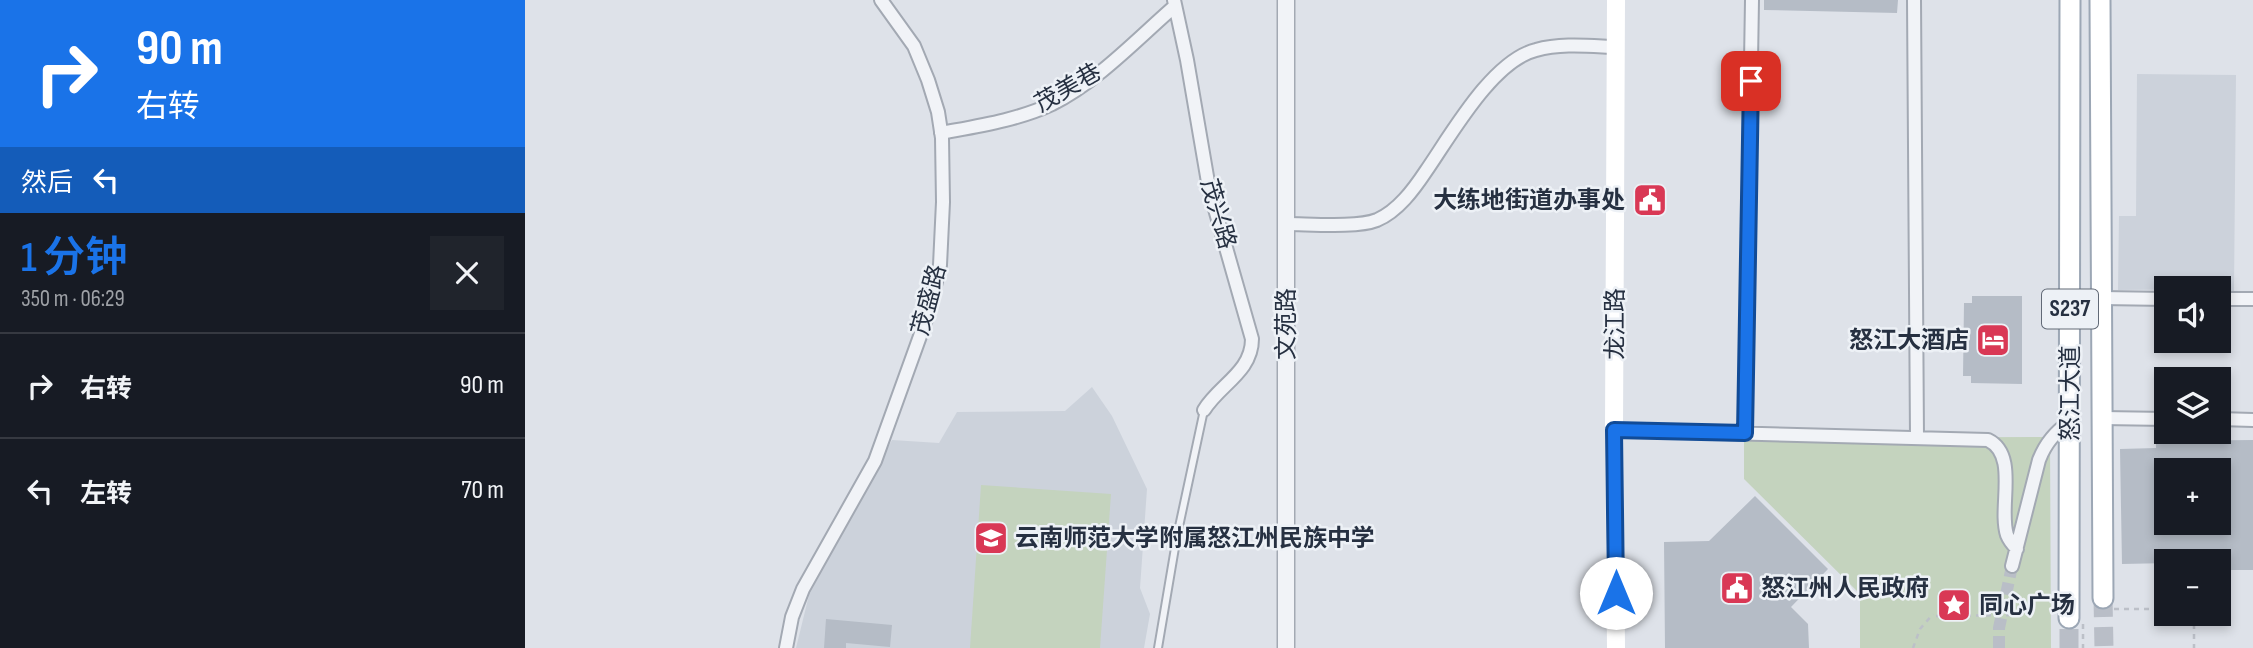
<!DOCTYPE html>
<html lang="zh">
<head>
<meta charset="utf-8">
<style>
  :root { --surface:#171b24; --page:#20242c; --text:#f1f3f6; --muted:#9ea1a6; --line:#363941; --accent:#1a73e8 }
  body { margin:0; font-family:"Sofia Sans Condensed","Noto Sans SC",sans-serif; background:var(--page); color:var(--text); height:100vh; display:flex; flex-direction:column; font-size:26px; white-space:nowrap }
  * { box-sizing:border-box; margin:0 }
  p { font-size:23px; color:var(--muted) }
  .icon { flex:none; width:38px; height:38px; fill:none; stroke:currentColor; stroke-width:2; stroke-linecap:round; stroke-linejoin:round }
  .map { position:relative; flex:1; overflow:hidden }
  .sheet { display:flex; flex-direction:column; background:var(--surface); width:525px }
  .sheet>* { flex:none }
  .hud { background:#1a73e8; color:#fff; overflow:hidden }
  .buttons { position:absolute; left:1629px; top:276px; display:grid; gap:14px }
  .buttons a { display:grid; place-items:center; width:77px; height:77px; border-radius:0px; background:var(--surface); box-shadow:0 4px 10px #0003; font-size:35px }
  .pin { position:absolute; display:grid; place-items:center; width:60px; height:60px; color:#fff; margin:-30px; border-radius:14px; box-shadow:0 4px 10px #0006 }
  .me { position:absolute; width:77px; margin:-38px; rotate:0deg; stroke-linejoin:round; filter:drop-shadow(0 0 5px #0008) }
  .turn { display:flex; align-items:center; gap:24px; height:147px; padding:0 21px; font-size:32px }
  .turn .icon { width:91px; height:91px; stroke-width:2.5 }
  .turn b { display:block; font-size:49px; line-height:60px }
  .then { display:flex; align-items:center; height:66px; padding:0 21px; background:#0003; gap:14px; font-size:26px }
  .round { display:grid; place-items:center; flex:none; width:74px; height:74px; border-radius:0px; background:var(--page) }
  .overview { display:flex; align-items:center; justify-content:space-between; height:119px; padding:0 21px }
  h1 { font-size:42px; font-weight:600; line-height:52px; color:var(--accent) }
  ul { padding:0; list-style:none }
  li { display:flex; align-items:center; gap:21px; height:105px; padding:0 21px; border-top:2px solid var(--line) }
  li div { flex:1 }
  li b { display:block; font-size:26px }
  li em { font-style:normal }
  main { display:flex; flex:1; min-height:0 }
  .map>svg:first-child { display:block }
  .built { fill:#ccd2db }
  .green { fill:#c4d3be }
  .building { fill:#b5bcc6; fill-rule:evenodd }
  .lines { fill:none; stroke-linecap:round; stroke-linejoin:round }
  .minor-tunnel { stroke:#b9bec7; stroke-width:12; stroke-dasharray:12 6; stroke-linecap:butt }
  .primary-tunnel { stroke:#b9bec7; stroke-width:19; stroke-dasharray:19 10; stroke-linecap:butt }
  .service-casing { stroke:#a3a9b3; stroke-width:10 }
  .minor-casing { stroke:#a3a9b3; stroke-width:16 }
  .tertiary-casing { stroke:#a3a9b3; stroke-width:19 }
  .primary-casing { stroke:#9ca7b5; stroke-width:23 }
  .path { stroke:#bcc0c8; stroke-width:2.5; stroke-dasharray:5 5; stroke-linecap:butt }
  .service { stroke:#f1f3f7; stroke-width:6 }
  .minor { stroke:#f1f3f7; stroke-width:12 }
  .tertiary { stroke:#f1f3f7; stroke-width:16 }
  .secondary { stroke:#fff; stroke-width:18 }
  .primary { stroke:#fff; stroke-width:19 }
  .route-casing { stroke:#114b97; stroke-width:18 }
  .route { stroke:#1a73e8; stroke-width:12 }
  .labels { text-anchor:middle; dominant-baseline:central; stroke-width:5; stroke-linejoin:round; paint-order:stroke }
  .shield { fill:#edf1f6; stroke:#626a77; stroke-width:2 }
  .shield-label { font-size:23px; font-weight:bold; fill:#263041 }
  .street-label { font-size:24px; fill:#263041; stroke:#edf1f6 }
  .poi-label { font-size:24px; font-weight:bold; fill:#263041; stroke:#edf1f6; text-anchor:start }
</style>
</head>
<body>
<main>
<section class="sheet">
<div class="hud">
<div class="turn"><svg class="icon" aria-label="right" viewBox="0 0 24 24"><path d="M7 20v-9h11M14 6l5 5-5 5"/></svg><div><b>90 m</b>右转</div></div>
<div class="then">然后<svg class="icon" aria-label="left" viewBox="0 0 24 24"><path d="M17 20v-9H6M10 6l-5 5 5 5"/></svg></div>
</div>
<div class="overview"><div><h1>1 分钟</h1><p>350 m · 06:29</p></div><a class="round"><svg class="icon" aria-label="close" viewBox="0 0 24 24"><path d="M6 6l12 12M18 6L6 18"/></svg></a></div>
<ul>
<li><svg class="icon" aria-label="right" viewBox="0 0 24 24"><path d="M7 20v-9h11M14 6l5 5-5 5"/></svg><div><b>右转</b></div><em>90 m</em></li>
<li><svg class="icon" aria-label="left" viewBox="0 0 24 24"><path d="M17 20v-9H6M10 6l-5 5 5 5"/></svg><div><b>左转</b></div><em>70 m</em></li>
</ul>
</section>
<div class="map">
<svg width="1728" height="648" viewBox="0 0 1728 648">
  <rect width="100%" height="100%" fill="#dee2e9"/>
  <path class="built" d="M1612 74 1711 75 1709 291H1694V289L1593 290 1594 216H1611Z
    M567 387 587 416 622 489 615 588 625 614 619 648H271L284 595 367 440 414 443 432 412 540 411Z"/>
  <path class="green" d="M1525 437 1526 648H1335V594L1219 479V438Z
    M456 485 586 494 575 648H445Z"/>
  <path class="building" d="M1239 0H1373L1372 13 1239 10Z
    M1447 296H1497V384L1446 383V376H1438L1439 303H1447Z
    M1728 440V570H1694V562L1597 564 1595 449 1631 448V441ZM1642 471H1694V523H1642Z
    M1230 496 1303 569 1266 607 1283 624 1284 648H1140L1139 542 1184 541Z
    M301 619 367 625 365 647 321 643V648H299Z"/>
  <g class="lines">
    <path class="minor-tunnel" d="M1474 648V628L1487 566"/>
    <path class="primary-tunnel" d="M1578 598 1579 648
      M1544 648V618"/>
    <g class="service-casing">
      <path id="service" d="M633 648 652 536 679 410"/>
    </g>
    <g class="minor-casing">
      <path id="minor" d="M649 0 662 60 684 188 727 339C727 372 694 385 679 410
        M1389 0 1392 437
        M416 133C453 126 493 120 527 104 573 81 611 40 650 6
        M761 224C785 224 832 228 852 220 873 211 889 189 901 171 926 135 967 61 1011 50 1036 43 1064 46 1091 47
        M1577 298 1642 299
        M1694 299H1728
        M1578 418 1642 419
        M1694 419 1728 420
        M1089 430 1463 440C1494 455 1473 507 1482 535 1484 540 1488 545 1492 549
        M1220 433 1227 0
        M1487 566 1514 460C1521 442 1530 433 1545 421
        M261 648 267 617 278 589 350 461 403 314 415 265 418 202 417 138 413 112 403 80 389 46 356 0"/>
    </g>
    <g class="tertiary-casing">
      <path id="tertiary" d="M761 648V0"/>
    </g>
    <g class="primary-casing">
      <path id="primary" d="M1575 0 1578 598
        M1544 618 1545 0"/>
    </g>
    <path class="path" d="M1589 609H1642
      M1669 614V648
      M1411 616 1492 615 1509 597H1530
      M1558 624V648
      M1388 648 1395 629 1408 614"/>
    <use href="#service" class="service"/>
    <use href="#minor" class="minor"/>
    <use href="#tertiary" class="tertiary"/>
    <path class="secondary" d="M1091 0 1089 430 1091 648"/>
    <use href="#primary" class="primary"/>
  </g>
  <g class="lines">
    <g class="route-casing">
      <path id="route" d="M1091 593 1089 430 1220 433 1226 81"/>
    </g>
    <use href="#route" class="route"/>
  </g>
  <defs>
    <g id="civic-square" transform="scale(1.75)"><rect x="-9" y="-9" width="18" height="18" rx="4" fill="#d93855" stroke="#edf1f6"/><path d="M-.6-6.5H3V-4.5H.6V-3L4-1V1h2V6H-6V1h2V-1L-.6-3ZM-1.2 2.5V6h2.4V2.5Z" fill="#fff"/></g>
    <g id="hotel-square" transform="scale(1.75)"><rect x="-9" y="-9" width="18" height="18" rx="4" fill="#d93855" stroke="#edf1f6"/><path d="M-6-4.5h1.5V1H6V5H4.5V3h-9V5H-6ZM-4 0a1.8 1.8 0 1 1 3.6 0ZM.5 0V-2.5h3Q6-2.5 6 0Z" fill="#fff"/></g>
    <g id="school-square" transform="scale(1.75)"><rect x="-9" y="-9" width="18" height="18" rx="4" fill="#d93855" stroke="#edf1f6"/><path d="M0-5L7-2L0 1L-7-2ZM-4 1L0 2.5L4 1V4Q0 6-4 4Z" fill="#fff"/></g>
    <g id="sight-square" transform="scale(1.75)"><rect x="-9" y="-9" width="18" height="18" rx="4" fill="#d93855" stroke="#edf1f6"/><path d="M0-6L1.8-2.2L6-1.7L2.9 1.2L3.7 5.4L0 3.3L-3.7 5.4L-2.9 1.2L-6-1.7L-1.8-2.2Z" fill="#fff"/></g>
  </defs>
  <g fill-rule="evenodd">
    <use href="#civic-square" x="1125" y="200"/>
    <use href="#hotel-square" x="1468" y="340"/>
    <use href="#school-square" x="466" y="538"/>
    <use href="#civic-square" x="1212" y="588"/>
    <use href="#sight-square" x="1429" y="605"/>
  </g>
  <g class="labels">
    <rect class="shield" x="1517" y="289.5" width="56" height="39" rx="5"/>
    <g class="shield-label">
      <text x="1545" y="309">S237</text>
    </g>
    <g class="street-label">
      <text transform="translate(543 88) rotate(-30)">茂美巷</text>
      <text transform="translate(693 214) rotate(74)">茂兴路</text>
      <text transform="translate(404 300) rotate(-75)">茂盛路</text>
      <text transform="translate(761 324) rotate(-90)">文苑路</text>
      <text transform="translate(1090 324) rotate(-90)">龙江路</text>
      <text transform="translate(1545 393) rotate(-90)">怒江大道</text>
    </g>
    <g class="poi-label">
      <text x="1100" y="200" text-anchor="end">大练地街道办事处</text>
      <text x="1444" y="340" text-anchor="end">怒江大酒店</text>
      <text x="490" y="538">云南师范大学附属怒江州民族中学</text>
      <text x="1236" y="588">怒江州人民政府</text>
      <text x="1454" y="605">同心广场</text>
    </g>
  </g>
</svg>
<div class="buttons">
<a><svg class="icon" aria-label="sound" viewBox="0 0 24 24"><path d="M4 9h4l5-4v14l-5-4H4zM17 9q2 3 0 6"/></svg></a>
<a><svg class="icon" aria-label="layers" viewBox="0 0 24 24"><path d="M12 4l9 5-9 5-9-5zM3 14l9 5 9-5"/></svg></a>
<a>+</a>
<a>−</a>
</div>
<div class="pin" style="left:1226px;top:81px;background:#d93025"><svg class="icon" aria-label="arrive" viewBox="0 0 24 24"><path d="M6 21V4h12l-3 4 3 4H6"/></svg></div>
<svg class="me" style="left:1091px;top:593px" viewBox="-20 -20 40 40"><circle r="19" fill="#fff"/><path d="M0-13L10 11 0 6-10 11z" fill="#1a73e8"/></svg>
</div>
</main>
</body>
</html>
